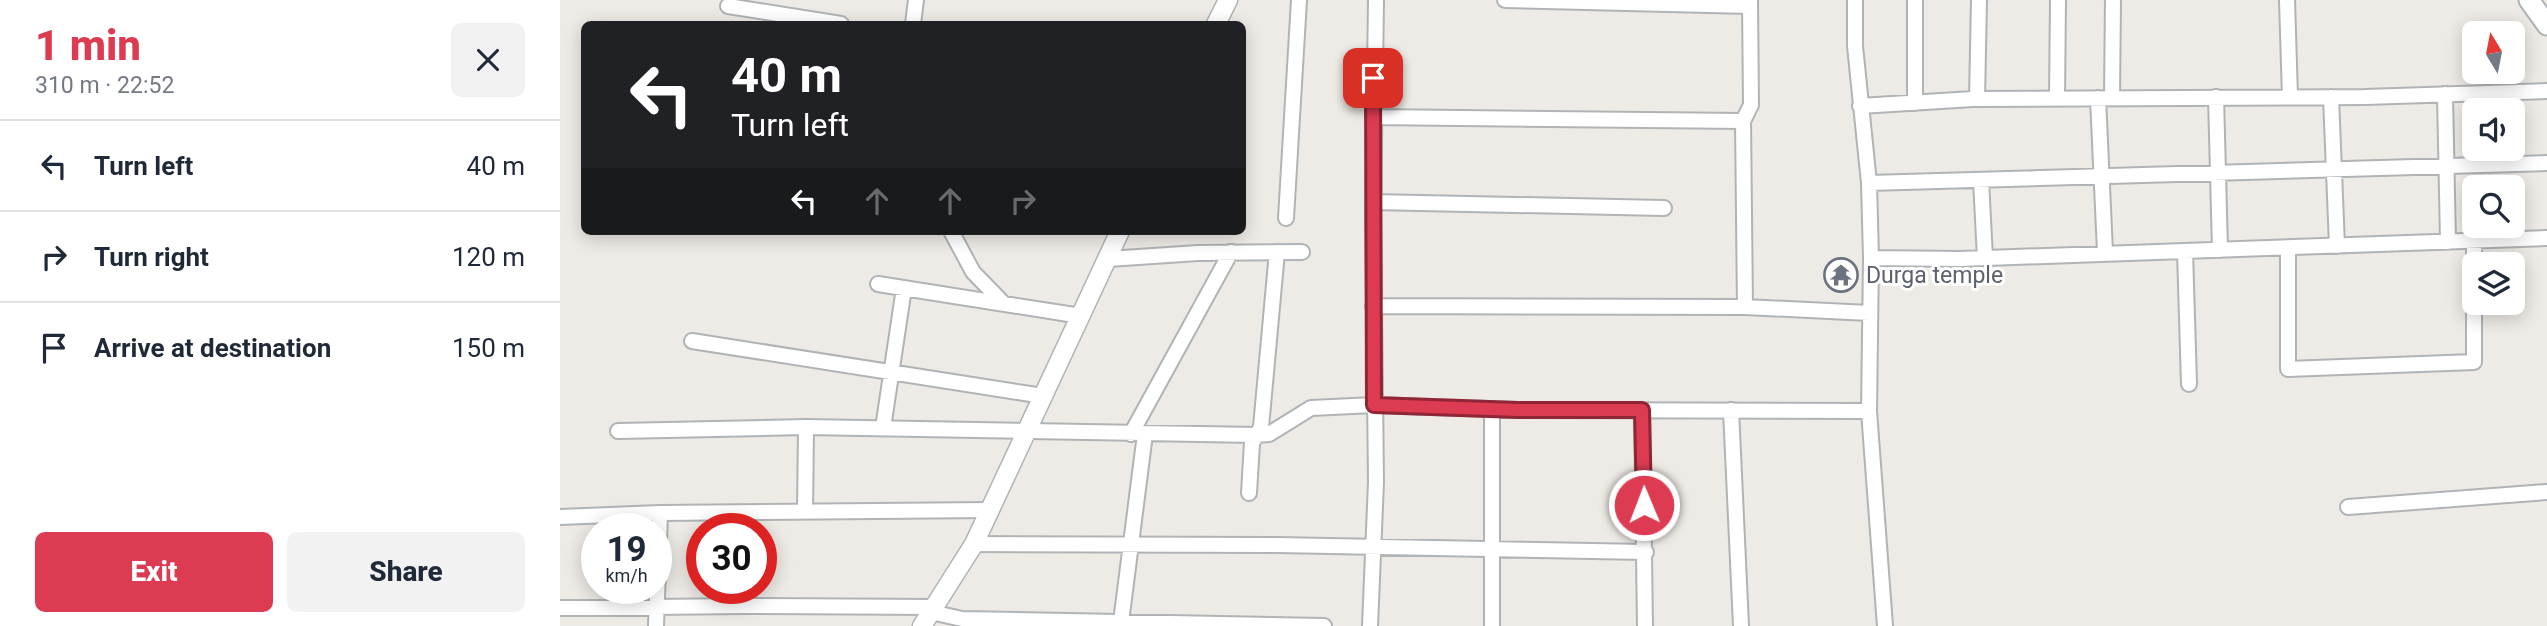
<!DOCTYPE html>
<html lang="en">
<head>
<meta charset="utf-8">
<style>
  :root { --surface:#fff; --page:#f2f2f3; --text:#1f2937; --muted:#747a83; --line:#e0e1e3; --accent:#dd3b52 }
  body { margin:0; font-family:Roboto,sans-serif; background:var(--page); color:var(--text); height:100vh; display:flex; flex-direction:column; font-size:26px; white-space:nowrap }
  * { box-sizing:border-box; margin:0 }
  p { font-size:23px; color:var(--muted) }
  .icon { flex:none; width:38px; height:38px; fill:none; stroke:currentColor; stroke-width:2; stroke-linecap:round; stroke-linejoin:round }
  .map { position:relative; flex:1; overflow:hidden }
  .details { display:flex; flex-direction:column; background:var(--surface); width:560px }
  .details>* { flex:none }
  .top-card { position:absolute; left:21px; top:21px; width:665px; height:214px; border-radius:10px; box-shadow:0 4px 18px #0003; background:#202124; color:#fff; overflow:hidden }
  .needle { width:46px; rotate:350deg }
  .buttons { position:absolute; left:1902px; top:21px; display:grid; gap:14px }
  .buttons a { display:grid; place-items:center; width:63px; height:63px; border-radius:10px; background:var(--surface); box-shadow:0 4px 18px #0003; font-size:35px }
  .speed { position:absolute; left:21px; top:513px; display:flex; gap:14px; font-size:35px; font-weight:700; text-align:center }
  .speed>* { display:grid; place-content:center; width:91px; height:91px; border-radius:50%; background:var(--surface); box-shadow:0 4px 18px #0003; line-height:1 }
  .speed small { font-size:18px; font-weight:400 }
  .speed .limit { border:10px solid #d22; background:#fff; color:#111 }
  .pin { position:absolute; display:grid; place-items:center; width:60px; height:60px; color:#fff; margin:-30px; border-radius:14px; box-shadow:0 4px 10px #0006 }
  .me { position:absolute; width:77px; margin:-38px; rotate:359deg; stroke-linejoin:round; filter:drop-shadow(0 0 5px #0008) }
  .turn { display:flex; align-items:center; gap:24px; height:147px; padding:0 35px; font-size:32px }
  .turn .icon { width:91px; height:91px; stroke-width:2.5 }
  .turn b { display:block; font-size:49px; line-height:60px }
  .lanes { display:flex; align-items:center; height:66px; padding:0 35px; background:#0003; justify-content:center; gap:35px; direction:ltr }
  .lanes .off { opacity:.35 }
  .round { display:grid; place-items:center; flex:none; width:74px; height:74px; border-radius:10px; background:var(--page) }
  .summary { display:flex; align-items:center; justify-content:space-between; height:119px; padding:0 35px }
  h1 { font-size:42px; font-weight:800; line-height:52px; color:var(--accent) }
  .button { display:flex; gap:14px; margin-top:auto; padding:14px 35px }
  .button a { flex:1; height:80px; border-radius:10px; background:var(--accent); color:#fff; font-size:28px; font-weight:800; line-height:80px; text-align:center }
  .button a+a { background:var(--page); color:var(--text) }
  ul { padding:0; list-style:none }
  li { display:flex; align-items:center; gap:21px; height:91px; padding:0 35px; border-top:2px solid var(--line) }
  li div { flex:1 }
  li b { display:block; font-size:26px }
  li em { font-style:normal }
  main { display:flex; flex:1; min-height:0 }
  .map>svg:first-child { display:block }
  .lines { fill:none; stroke-linecap:round; stroke-linejoin:round }
  .minor-casing { stroke:#b0b4b6; stroke-width:18 }
  .tertiary-casing { stroke:#b0b4b6; stroke-width:21 }
  .secondary-casing { stroke:#afb4b7; stroke-width:23 }
  .minor { stroke:#fff; stroke-width:14 }
  .tertiary { stroke:#fff; stroke-width:18 }
  .secondary { stroke:#fff; stroke-width:19 }
  .route-casing { stroke:#902635; stroke-width:18 }
  .route { stroke:#dd3b52; stroke-width:12 }
  .labels { text-anchor:middle; dominant-baseline:central; stroke-width:6; stroke-linejoin:round; paint-order:stroke }
  .worship-label { font-size:23px; fill:#5b616d; stroke:#fff; text-anchor:start }
</style>
</head>
<body>
<main>
<section class="details">
<div class="summary"><div><h1>1 min</h1><p>310 m · 22:52</p></div><a class="round"><svg class="icon" aria-label="close" viewBox="0 0 24 24"><path d="M6 6l12 12M18 6L6 18"/></svg></a></div>
<ul>
<li><svg class="icon" aria-label="left" viewBox="0 0 24 24"><path d="M17 20v-9H6M10 6l-5 5 5 5"/></svg><div><b>Turn left</b></div><em>40 m</em></li>
<li><svg class="icon" aria-label="right" viewBox="0 0 24 24"><path d="M7 20v-9h11M14 6l5 5-5 5"/></svg><div><b>Turn right</b></div><em>120 m</em></li>
<li><svg class="icon" aria-label="arrive" viewBox="0 0 24 24"><path d="M6 21V4h12l-3 4 3 4H6"/></svg><div><b>Arrive at destination</b></div><em>150 m</em></li>
</ul>
<div class="button"><a>Exit</a><a>Share</a></div>
</section>
<div class="map">
<svg width="1987" height="626" viewBox="0 0 1987 626">
  <rect width="100%" height="100%" fill="#eeeae5"/>
  <g class="lines">
    <g class="minor-casing">
      <path id="minor" d="M945 0 1190 6
        M1295 0V46L1309 183 1311 258 1309 411 1325 626
        M1727 0 1730 97
        M168 6 281 24
        M353 24 356 0
        M1885 94 1888 242
        M1656 97 1660 250
        M1771 97 1777 246
        M1497 98 1498 0
        M1538 98 1545 252
        M1552 98 1553 0
        M1417 99 1419 0
        M1355 103V0
        M1300 106 1413 99 1805 97 1987 91
        M813 117 1183 121
        M1421 180 1425 258
        M1309 183 1987 163
        M813 202 1104 208
        M726 218 739 0
        M391 231 413 272 444 304
        M1728 248V369L1914 362V241
        M1625 251 1629 384
        M1311 258 1399 259 1987 238
        M548 259 638 253 742 252
        M318 284 521 316
        M813 306 1185 307 1309 313
        M1185 307 1183 121 1191 105 1190 0
        M132 341 483 396
        M932 409V626
        M1082 410 1085 626
        M1171 410 1181 626
        M323 428 344 288
        M58 431 246 427 696 435 709 434 751 408 814 405 958 410 1309 411
        M571 434 671 252
        M689 493 692 443 701 427 717 252
        M1788 507 1987 492
        M245 512 246 427
        M0 517 100 513 430 510
        M414 544 717 545 1086 552
        M0 608 183 606 374 607
        M371 612 402 619 764 626
        M561 622 585 434
        M96 626 100 513
        M810 626 816 482 813 216 816 0"/>
    </g>
    <g class="tertiary-casing">
      <path id="tertiary" d="M656 24 668 0
        M362 626 414 544 560 231"/>
    </g>
    <g class="secondary-casing">
      <path id="secondary" d="M1969 0 1987 25"/>
    </g>
    <use href="#minor" class="minor"/>
    <use href="#tertiary" class="tertiary"/>
    <use href="#secondary" class="secondary"/>
  </g>
  <g class="lines">
    <g class="route-casing">
      <path id="route" d="M813 78 814 405 958 410H1082L1084 505"/>
    </g>
    <use href="#route" class="route"/>
  </g>
  <defs>
    <g id="temple-ring" transform="scale(1.75)"><circle r="9.5" fill="#fff" stroke="#6b7280" stroke-width="1.5"/><path d="M0-6L5-2H3V0L6.5 2.5H4V6H1.5V3h-3V6H-4V2.5H-6.5L-3 0V-2H-5Z" fill="#6b7280"/></g>
  </defs>
  <g fill-rule="evenodd">
    <use href="#temple-ring" x="1281" y="275"/>
  </g>
  <g class="labels">
    <g class="worship-label">
      <text x="1306" y="275">Durga temple</text>
    </g>
  </g>
</svg>
<div class="buttons">
<a><svg class="needle" viewBox="-14 -14 28 28"><path d="M0-13l5 13h-10z" fill="#e53935"/><path d="M0 13l5-13h-10z" fill="#747a83"/></svg></a>
<a><svg class="icon" aria-label="sound" viewBox="0 0 24 24"><path d="M4 9h4l5-4v14l-5-4H4zM17 9q2 3 0 6"/></svg></a>
<a><svg class="icon" aria-label="search" viewBox="0 0 24 24"><circle cx="10" cy="10" r="6"/><path d="M15 15l6 6"/></svg></a>
<a><svg class="icon" aria-label="layers" viewBox="0 0 24 24"><path d="M12 4l9 5-9 5-9-5zM3 14l9 5 9-5"/></svg></a>
</div>
<div class="speed"><div>19<small>km/h</small></div><div class="limit">30</div></div>
<div class="pin" style="left:813px;top:78px;background:#d93025"><svg class="icon" aria-label="arrive" viewBox="0 0 24 24"><path d="M6 21V4h12l-3 4 3 4H6"/></svg></div>
<svg class="me" style="left:1084px;top:505px" viewBox="-20 -20 40 40"><circle r="17" fill="#dd3b52" stroke="#fff" stroke-width="3"/><path d="M0-11L8 9 0 5-8 9z" fill="#fff"/></svg>
<div class="top-card">
<div class="turn"><svg class="icon" aria-label="left" viewBox="0 0 24 24"><path d="M17 20v-9H6M10 6l-5 5 5 5"/></svg><div><b>40 m</b>Turn left</div></div>
<div class="lanes"><svg class="icon" aria-label="left" viewBox="0 0 24 24"><path d="M17 20v-9H6M10 6l-5 5 5 5"/></svg><svg class="icon off" aria-label="ahead" viewBox="0 0 24 24"><path d="M12 20V5M6 11l6-6 6 6"/></svg><svg class="icon off" aria-label="ahead" viewBox="0 0 24 24"><path d="M12 20V5M6 11l6-6 6 6"/></svg><svg class="icon off" aria-label="right" viewBox="0 0 24 24"><path d="M7 20v-9h11M14 6l5 5-5 5"/></svg></div>
</div>
</div>
</main>
</body>
</html>
